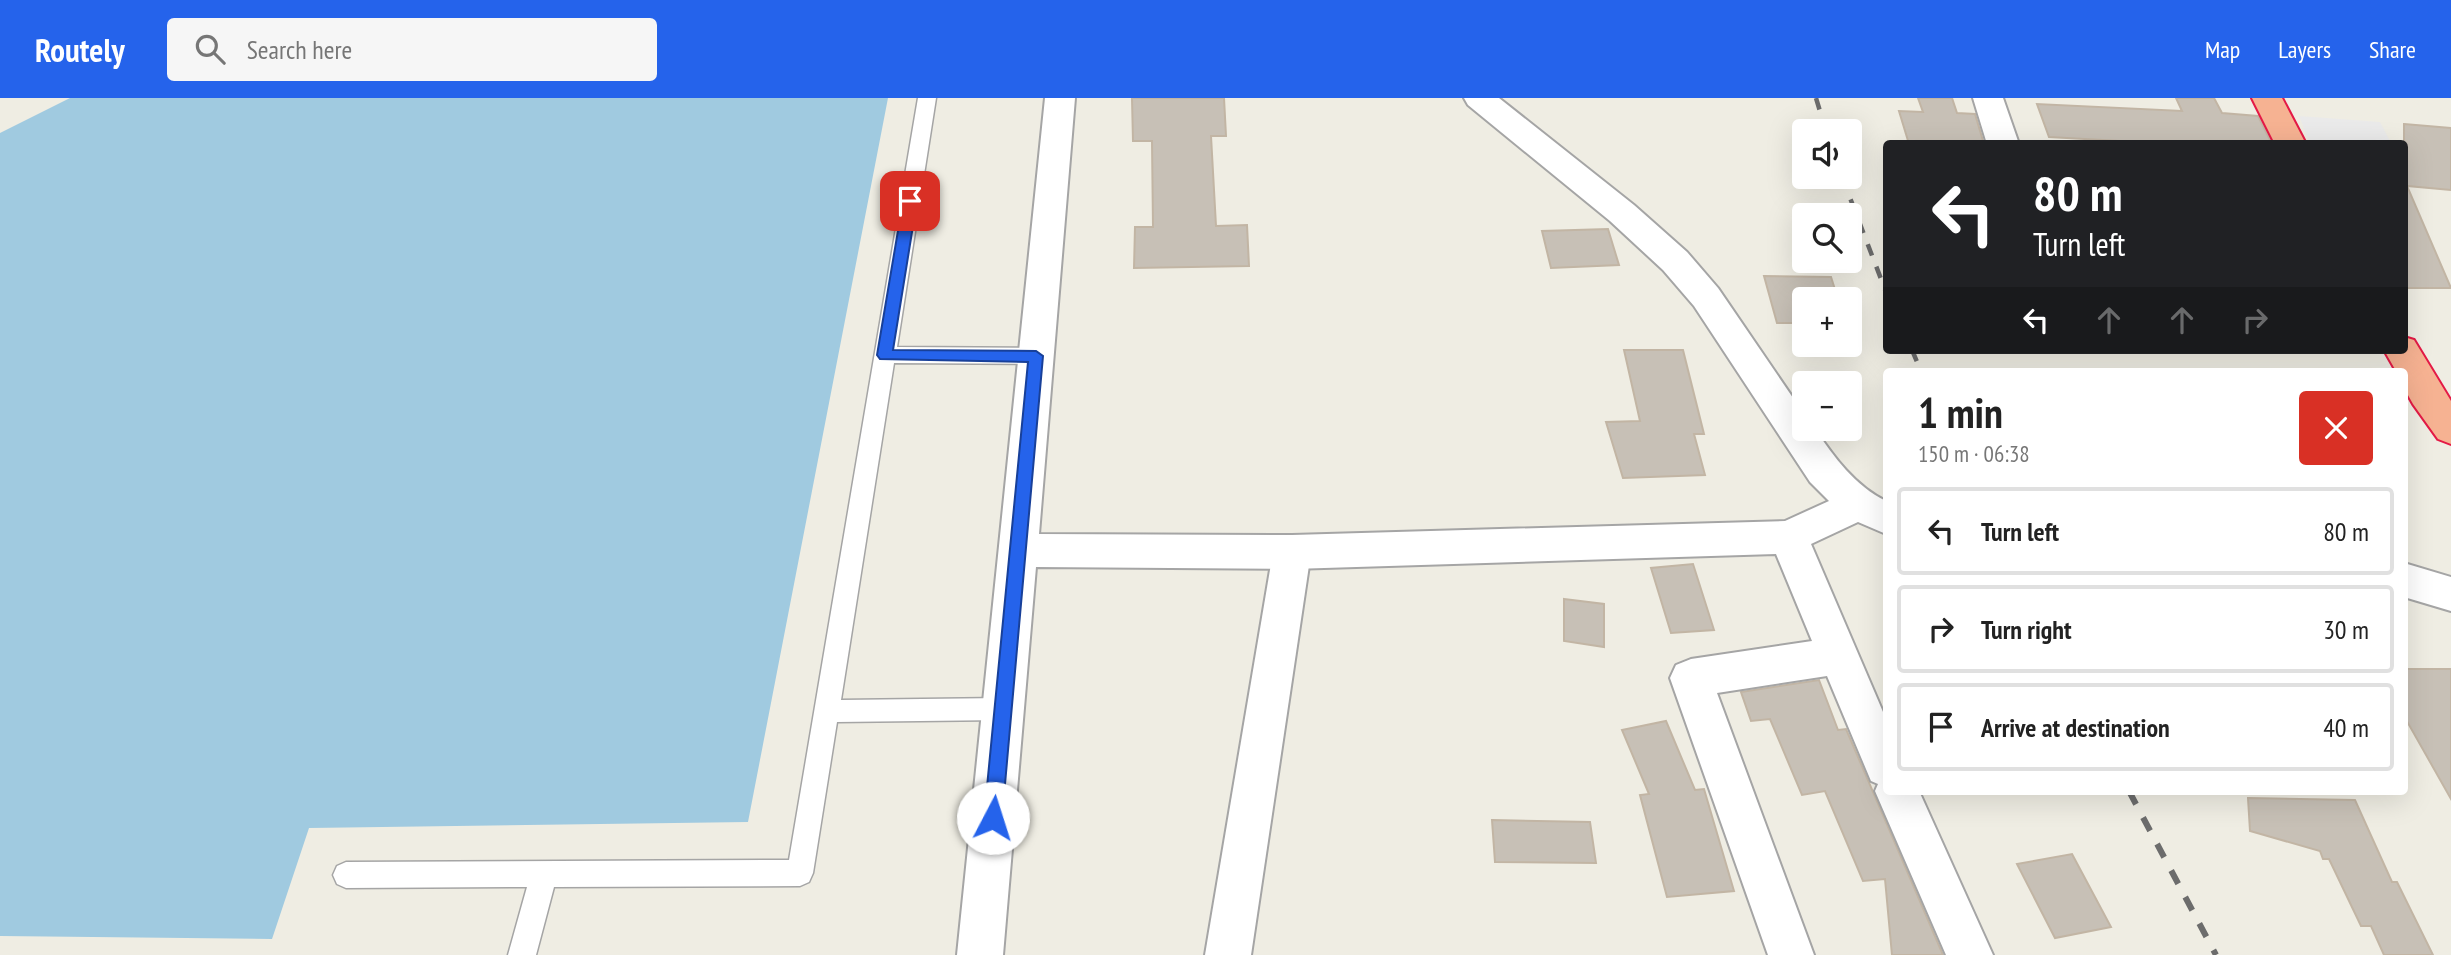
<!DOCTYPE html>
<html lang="en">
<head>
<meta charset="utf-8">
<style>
  :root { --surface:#fff; --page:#f6f6f6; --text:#222; --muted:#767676; --line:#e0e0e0; --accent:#2563eb }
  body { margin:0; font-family:"PT Sans Narrow",sans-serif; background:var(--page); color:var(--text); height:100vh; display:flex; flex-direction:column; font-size:26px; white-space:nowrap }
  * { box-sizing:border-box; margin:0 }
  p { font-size:23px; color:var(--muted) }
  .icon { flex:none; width:38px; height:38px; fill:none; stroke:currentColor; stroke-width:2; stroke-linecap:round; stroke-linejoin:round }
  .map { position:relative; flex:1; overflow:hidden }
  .panel { position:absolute; left:1883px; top:270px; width:525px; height:427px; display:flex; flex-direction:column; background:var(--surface); border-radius:7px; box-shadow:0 7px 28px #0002 }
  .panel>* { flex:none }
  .banner { position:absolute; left:1883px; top:42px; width:525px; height:214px; border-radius:7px; box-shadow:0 7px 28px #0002; background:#202124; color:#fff; overflow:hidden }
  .controls { position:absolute; left:1792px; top:21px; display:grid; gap:14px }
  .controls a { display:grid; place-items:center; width:70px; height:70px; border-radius:7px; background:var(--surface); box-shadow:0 7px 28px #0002; font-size:35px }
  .pin { position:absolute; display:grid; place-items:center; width:60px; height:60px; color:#fff; margin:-30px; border-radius:14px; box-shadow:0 4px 10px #0006 }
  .me { position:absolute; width:77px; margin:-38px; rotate:5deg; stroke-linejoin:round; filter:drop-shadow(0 0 5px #0008) }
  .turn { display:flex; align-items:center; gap:24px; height:147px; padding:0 35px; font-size:32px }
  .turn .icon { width:91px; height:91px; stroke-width:2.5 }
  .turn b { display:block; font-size:49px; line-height:60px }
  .lanes { display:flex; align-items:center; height:66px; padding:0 35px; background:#0003; justify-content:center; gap:35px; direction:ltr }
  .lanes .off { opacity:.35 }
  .round { display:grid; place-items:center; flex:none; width:74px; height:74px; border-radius:7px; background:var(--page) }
  .summary { display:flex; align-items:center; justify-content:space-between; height:119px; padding:0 35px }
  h1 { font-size:42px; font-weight:700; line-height:52px }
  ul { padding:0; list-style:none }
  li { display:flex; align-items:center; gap:21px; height:88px; margin:0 14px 10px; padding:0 21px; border:4px solid var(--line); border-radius:7px }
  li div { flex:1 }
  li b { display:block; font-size:26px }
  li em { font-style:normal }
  header { display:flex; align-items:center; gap:42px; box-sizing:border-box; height:98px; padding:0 35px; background:var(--accent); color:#fff }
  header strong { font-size:33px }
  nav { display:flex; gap:38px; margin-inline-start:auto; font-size:24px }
  .search { width:490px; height:63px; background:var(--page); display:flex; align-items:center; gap:18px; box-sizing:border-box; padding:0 24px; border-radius:7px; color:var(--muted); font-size:26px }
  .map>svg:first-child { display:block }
  .parking { fill:#eaeaea }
  .water { fill:#a0cae0 }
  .building { fill:#c7c0b6; stroke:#c2b5a4; stroke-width:2 }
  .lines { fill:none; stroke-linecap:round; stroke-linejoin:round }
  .service-casing { stroke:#a5a5a5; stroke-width:3 }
  .minor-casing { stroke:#a5a5a5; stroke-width:4 }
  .tertiary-casing { stroke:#a5a5a5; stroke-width:4 }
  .trunk-casing { stroke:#e41a46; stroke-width:4 }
  .service { fill:#fff; fill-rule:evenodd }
  .minor { fill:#fff; fill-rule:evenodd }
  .tertiary { fill:#fff; fill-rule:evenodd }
  .trunk { fill:#f6b292; fill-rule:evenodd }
  .rail-far1 { stroke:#6c6c6c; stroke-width:4.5; stroke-dasharray:12 12; stroke-linecap:butt }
  .rail { stroke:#6c6c6c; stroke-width:6; stroke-dasharray:15 15; stroke-linecap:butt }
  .route { fill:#2563eb; stroke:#184099; stroke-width:2 }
</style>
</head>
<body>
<header>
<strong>Routely</strong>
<div class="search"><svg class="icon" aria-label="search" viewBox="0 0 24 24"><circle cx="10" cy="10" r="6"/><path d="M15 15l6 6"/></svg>Search here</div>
<nav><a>Map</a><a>Layers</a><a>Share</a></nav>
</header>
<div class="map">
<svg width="2451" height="857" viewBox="0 0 2451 857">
  <rect width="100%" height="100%" fill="#efede3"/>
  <path class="parking" d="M2299 18 2380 24 2391 45H2310Z"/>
  <path class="water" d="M70 0H888L748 724 309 730 272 841 0 838V35Z"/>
  <path class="building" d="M1132 0H1224L1226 38H1211L1216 128 1247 127 1249 168 1134 170 1135 129H1153L1152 43H1133Z
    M1918 0H1952L1957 15 1975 16 1984 46H1909L1899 13 1923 14Z
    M2176 0H2214L2222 15 2258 18 2272 46H2174L2049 39 2037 6 2182 13Z
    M2404 26 2451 30V92L2407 88 2451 190H2404Z
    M1608 131 1619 167 1551 170 1542 133Z
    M1764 178 1831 179 1838 201H1804V225H1777Z
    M1624 252H1683L1704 336H1694L1705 377 1623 380 1606 324 1640 323Z
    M1693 466 1714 532 1671 535 1651 470Z
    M1564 501 1604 506V549L1564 543Z
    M2404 571H2451V701L2404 618Z
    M1819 582 1838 632 1846 631 1943 857H1892L1885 781 1863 783 1825 693 1802 697 1770 621 1751 623 1741 594Z
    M1666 623 1695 692 1704 691 1734 793 1667 799 1640 697 1649 696 1622 632Z
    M2248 700 2355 702 2392 784H2397L2433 857H2384L2371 828H2361L2329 761H2323L2320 753 2250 733Z
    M1492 722 1590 724 1596 765 1495 764Z
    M2072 756 2111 829 2055 840 2017 766Z"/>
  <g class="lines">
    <g class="service-casing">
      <path id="service" d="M918 0H936L897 249 1036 250 1043 252 1046 258 1043 264 1036 266 894 265 841 602 1003 600 1012 603 1015 611 1012 619 1003 622 837 624 813 775 809 784 800 788 554 789 536 857H508L527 789 346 790 337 786 333 777 337 768 346 764 789 762Z"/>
    </g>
    <g class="minor-casing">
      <path id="minor" d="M1045 0H1075L1039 436 1292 437 1785 423 1829 403 1810 384 1694 208 1663 172 1610 123 1468 7 1464 0H1499L1634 107 1687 154 1718 190 1804 316V331H1815C1834 359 1855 388 1886 403V436L1858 424 1811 446 1886 621V693H1919L1993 857H1946L1875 693 1878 686 1871 683 1827 578 1717 595 1814 857H1768L1670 580 1676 567 1691 561 1812 543 1776 456 1292 471 1036 469 1003 857H957Z
        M1973 0H2003L2019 46H1987Z
        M2404 465 2451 479V513L2404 499Z"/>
    </g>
    <g class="tertiary-casing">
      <path id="tertiary" d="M1292 437 1306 442 1311 454 1251 857H1205L1273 454 1278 442Z"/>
    </g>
    <g class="trunk-casing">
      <path id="trunk" d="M2252 0H2282L2306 46H2275Z
        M2404 239 2414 242 2451 303V346L2438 341 2413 306 2404 290V273H2396L2384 252H2404Z"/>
    </g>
    <use href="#service" class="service"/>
    <use href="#minor" class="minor"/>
    <use href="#tertiary" class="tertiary"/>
    <use href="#trunk" class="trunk"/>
    <path class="rail-far1" d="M1816 0 1826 33
      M1842 79 1886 194
      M1912 252 1921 273"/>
    <path class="rail" d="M2129 693 2216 857"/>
  </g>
  <path class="route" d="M910 98 917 103 893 252 1036 253 1043 258 1002 720 999 726 993 729 987 726 984 720 1028 264 880 261 877 257 903 103Z"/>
</svg>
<div class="controls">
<a><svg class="icon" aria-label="sound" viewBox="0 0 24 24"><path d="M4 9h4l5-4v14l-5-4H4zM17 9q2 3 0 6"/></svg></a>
<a><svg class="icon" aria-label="search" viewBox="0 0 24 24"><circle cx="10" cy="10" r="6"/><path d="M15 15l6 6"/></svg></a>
<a>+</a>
<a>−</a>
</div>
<div class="pin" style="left:910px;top:103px;background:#d93025"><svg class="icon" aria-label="arrive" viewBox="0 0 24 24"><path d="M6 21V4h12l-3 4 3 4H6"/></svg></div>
<svg class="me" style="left:993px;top:720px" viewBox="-20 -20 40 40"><circle r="19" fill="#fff"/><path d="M0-13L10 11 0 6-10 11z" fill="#2563eb"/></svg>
<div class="banner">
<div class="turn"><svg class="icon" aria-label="left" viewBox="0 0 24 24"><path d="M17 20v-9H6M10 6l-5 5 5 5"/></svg><div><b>80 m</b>Turn left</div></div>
<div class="lanes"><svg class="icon" aria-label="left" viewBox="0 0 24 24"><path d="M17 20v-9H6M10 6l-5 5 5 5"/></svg><svg class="icon off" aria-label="ahead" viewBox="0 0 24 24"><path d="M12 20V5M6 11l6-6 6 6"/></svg><svg class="icon off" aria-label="ahead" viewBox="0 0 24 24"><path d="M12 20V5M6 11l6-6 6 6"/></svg><svg class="icon off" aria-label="right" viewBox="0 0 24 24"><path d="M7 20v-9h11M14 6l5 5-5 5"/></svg></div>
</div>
<section class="panel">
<div class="summary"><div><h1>1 min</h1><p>150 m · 06:38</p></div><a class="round" style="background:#d93025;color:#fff"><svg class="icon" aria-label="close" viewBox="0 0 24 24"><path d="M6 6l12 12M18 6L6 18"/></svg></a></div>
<ul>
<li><svg class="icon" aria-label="left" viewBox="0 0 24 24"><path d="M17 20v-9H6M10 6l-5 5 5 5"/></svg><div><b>Turn left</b></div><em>80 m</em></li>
<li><svg class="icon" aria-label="right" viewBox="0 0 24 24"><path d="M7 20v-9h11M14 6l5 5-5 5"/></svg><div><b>Turn right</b></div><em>30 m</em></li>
<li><svg class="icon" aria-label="arrive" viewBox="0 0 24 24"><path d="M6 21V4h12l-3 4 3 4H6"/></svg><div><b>Arrive at destination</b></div><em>40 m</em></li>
</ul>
</section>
</div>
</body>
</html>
